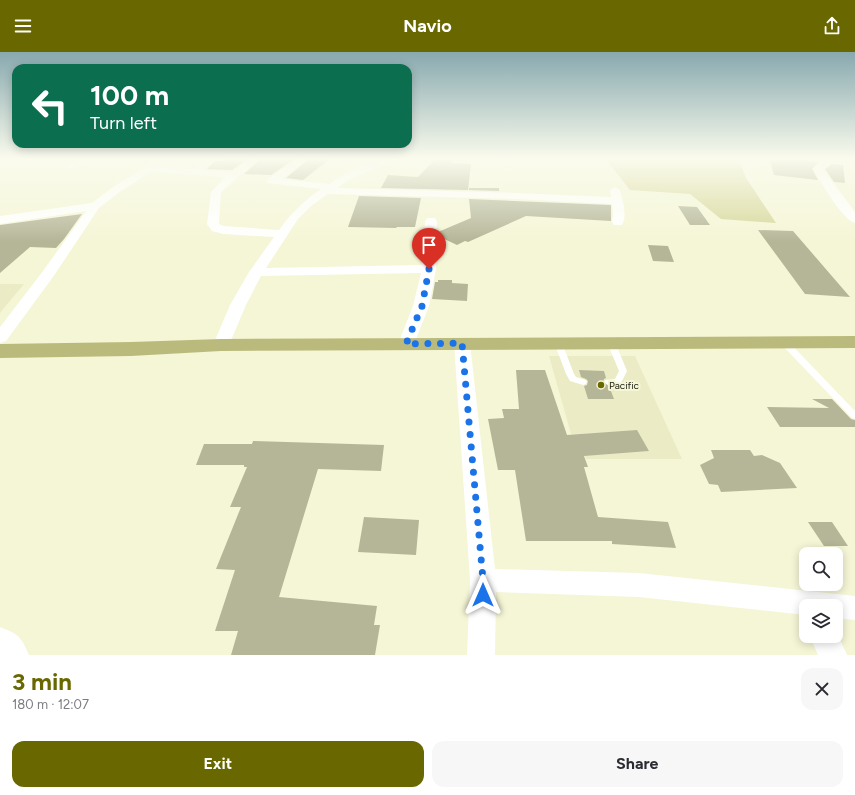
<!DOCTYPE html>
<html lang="en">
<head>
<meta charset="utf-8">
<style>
  :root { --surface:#fff; --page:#f7f7f7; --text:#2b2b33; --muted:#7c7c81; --accent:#696700 }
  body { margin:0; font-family:Figtree,sans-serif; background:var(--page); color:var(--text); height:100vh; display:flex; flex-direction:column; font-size:15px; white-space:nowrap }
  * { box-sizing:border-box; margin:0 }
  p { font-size:13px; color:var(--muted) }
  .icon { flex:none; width:22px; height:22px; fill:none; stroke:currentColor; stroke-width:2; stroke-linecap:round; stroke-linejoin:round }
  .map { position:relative; height:603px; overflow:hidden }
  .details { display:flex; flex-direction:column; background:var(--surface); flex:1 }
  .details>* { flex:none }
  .guide { position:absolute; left:12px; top:12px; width:400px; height:84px; border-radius:12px; box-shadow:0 2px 10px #0003; background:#0b6e4f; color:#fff; overflow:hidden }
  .tools { position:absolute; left:799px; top:495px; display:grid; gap:8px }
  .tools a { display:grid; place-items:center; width:44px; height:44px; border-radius:8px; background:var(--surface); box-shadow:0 2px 10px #0003; font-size:20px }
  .pin { position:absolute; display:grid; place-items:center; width:34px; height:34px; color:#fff; margin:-41px -17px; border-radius:50% 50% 50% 0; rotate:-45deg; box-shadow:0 0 4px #0007 }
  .pin .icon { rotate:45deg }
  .me { position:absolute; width:44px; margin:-22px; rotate:0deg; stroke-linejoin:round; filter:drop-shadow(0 0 3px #0008) }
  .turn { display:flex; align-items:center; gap:14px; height:84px; padding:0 12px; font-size:18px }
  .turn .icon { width:52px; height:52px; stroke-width:2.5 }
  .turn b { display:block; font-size:28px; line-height:34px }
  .round { display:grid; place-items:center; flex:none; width:42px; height:42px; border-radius:12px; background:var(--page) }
  .head { display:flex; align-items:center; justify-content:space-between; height:68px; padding:0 12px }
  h1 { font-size:24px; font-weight:700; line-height:30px; color:var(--accent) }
  .action { display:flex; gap:8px; margin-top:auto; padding:8px 12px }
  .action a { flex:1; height:46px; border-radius:12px; background:var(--accent); color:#fff; font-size:16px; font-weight:700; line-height:46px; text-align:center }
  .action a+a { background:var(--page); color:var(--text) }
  header { display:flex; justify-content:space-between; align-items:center; height:52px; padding:0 12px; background:var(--accent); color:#fff; font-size:18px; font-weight:700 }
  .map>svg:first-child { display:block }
  .built { fill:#ebecc5 }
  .green { fill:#d7d89b }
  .building { fill:#b5b698 }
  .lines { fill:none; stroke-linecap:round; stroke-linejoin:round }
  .service { fill:#fff; fill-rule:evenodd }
  .minor { fill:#fff; fill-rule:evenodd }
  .primary { fill:#bbba7d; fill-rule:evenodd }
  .route { stroke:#1a73e8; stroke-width:7; stroke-dasharray:0 12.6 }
  .poi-dot { fill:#696700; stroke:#f5f6d6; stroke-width:1.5 }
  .labels { text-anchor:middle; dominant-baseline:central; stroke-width:4; stroke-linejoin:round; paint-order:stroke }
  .poi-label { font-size:10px; fill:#1e1e13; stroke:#f5f6d6; text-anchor:start }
</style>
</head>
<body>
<header><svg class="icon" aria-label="menu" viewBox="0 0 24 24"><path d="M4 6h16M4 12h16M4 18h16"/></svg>Navio<svg class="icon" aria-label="share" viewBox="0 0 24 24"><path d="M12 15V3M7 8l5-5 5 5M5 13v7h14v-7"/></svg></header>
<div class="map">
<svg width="855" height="603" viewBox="0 0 855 603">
  <rect width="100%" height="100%" fill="#f5f6d6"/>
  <path class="built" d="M0 232H24L0 261Z
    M549 304H635L682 407H586L579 383 571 382Z"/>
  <path class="green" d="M605 106H738L746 126 776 171 721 167 690 142 630 138Z"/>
  <path class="building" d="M227 106H249L232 118 207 117 215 109H223Z
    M262 106H261H296L271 123 244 122Z
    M310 106H331L303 128 286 126Z
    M436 106H455L451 111 471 112 468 138 381 136 388 123 418 125Z
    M769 106H787L818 110 812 117 818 128 774 123Z
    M832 112 843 113 845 131 834 130 825 117Z
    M469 136H499V139L469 138Z
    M359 144 421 146 415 175H397L396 176 348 175Z
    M469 147 611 153V169L526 164 468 190 465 189 457 193 438 184V180L471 166Z
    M678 154 697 155 710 173H690Z
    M82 162 64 187 56 196 30 195 0 221V173Z
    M758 178 793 179 850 245 805 242Z
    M648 193 668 194 674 210 653 209Z
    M438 228H452V231L468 232 467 249 432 247 435 230H438Z
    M516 318H545L567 383 637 378 649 399 584 404 588 415H584L598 465 668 470 676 496 612 492V489H526L515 418H498L488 367 504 366 502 357H519Z
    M579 318 604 319 606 326 604 327 603 330 609 334 614 347H588L584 334 587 333 588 329 586 327 581 325Z
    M812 347H832L851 367 855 368V375H780L767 355 829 356Z
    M253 389 384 393 381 419 318 417 279 545 377 554 374 573H380L375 603H231L238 579H215L235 518 216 517 241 455H230L247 415H244V413H196L204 392H252Z
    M711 398H750L754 404 762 403 780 411 797 436 721 440 718 433 709 432 700 413 714 406Z
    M364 465 419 468 416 503 358 500Z
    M808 470H832L848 494H824Z"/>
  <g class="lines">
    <path class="service" d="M851 106H855V107H851Z
      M555 288H561L574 322 576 325 586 328 587 330 586 332 583 333 570 329 566 322 554 290Z
      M608 288H614L615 290 627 319 621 331 608 333 604 330 605 328 615 327 619 319 607 290Z
      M781 288H787L855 359V367L852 366 781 292 780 290Z"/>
    <path class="minor" d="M79 106H90L73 116H67L65 114Z
      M161 106H172L160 115 192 117 207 106H216L203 118 232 120 251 106H260L221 140 219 172 224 174 279 178C291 161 304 149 321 137L268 131 267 129 268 127 298 106H309L282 127 329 132C346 120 374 106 394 106L393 108 347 129 337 136 516 141 611 145 610 138 615 135 620 138C622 148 628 163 622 173H614L612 170 613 162 612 152 516 147 328 142 311 154 298 167 266 216 422 213 425 169 427 166H435L437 169 436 217 429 254 414 292 412 296 406 297 400 296 398 292 413 254 421 221 261 224 246 253 229 293 227 297 221 298 215 297 213 293 230 253 249 220 274 185 223 182 212 179 207 172 211 140 225 125 151 120 121 139 99 156 53 225 6 289 0 291V275L43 219 86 159 0 172V164L92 151 113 135Z
      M824 106H836L823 117 855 160V171C841 167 821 129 813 117Z
      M462 286 468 287 470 291 495 517 639 521 855 544V568L836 566V554H806V563L639 545 496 540 495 603H467L470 528 454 291 456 287Z
      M0 575C18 582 21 584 29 603H0Z
      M836 579 847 603H818L810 584H836Z"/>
    <path class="primary" d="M855 284V296L221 299 131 304 0 306V292L131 290 221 287Z"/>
  </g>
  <linearGradient id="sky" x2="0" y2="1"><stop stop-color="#88a9af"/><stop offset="0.56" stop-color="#fafbed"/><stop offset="1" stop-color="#fafbed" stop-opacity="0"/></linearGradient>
  <rect width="855" height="190" fill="url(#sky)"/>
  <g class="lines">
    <path class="route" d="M429 217 422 254 406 292 462 291 483 528V543"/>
  </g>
  <circle class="poi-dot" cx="601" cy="333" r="4"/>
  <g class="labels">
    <g class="poi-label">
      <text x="609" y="333">Pacific</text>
    </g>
  </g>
</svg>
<div class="tools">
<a><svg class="icon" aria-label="search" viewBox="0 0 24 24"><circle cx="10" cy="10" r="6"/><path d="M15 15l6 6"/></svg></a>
<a><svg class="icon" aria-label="layers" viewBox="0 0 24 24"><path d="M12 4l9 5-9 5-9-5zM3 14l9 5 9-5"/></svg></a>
</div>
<div class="pin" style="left:429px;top:217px;background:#d93025"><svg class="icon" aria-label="arrive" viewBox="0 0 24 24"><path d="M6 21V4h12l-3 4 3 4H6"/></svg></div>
<svg class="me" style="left:483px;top:543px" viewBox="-20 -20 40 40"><path d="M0-17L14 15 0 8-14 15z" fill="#1a73e8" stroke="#fff" stroke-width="4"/></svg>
<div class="guide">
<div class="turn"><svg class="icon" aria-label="left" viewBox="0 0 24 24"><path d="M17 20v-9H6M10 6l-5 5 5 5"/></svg><div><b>100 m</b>Turn left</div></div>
</div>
</div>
<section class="details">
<div class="head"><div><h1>3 min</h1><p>180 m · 12:07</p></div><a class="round"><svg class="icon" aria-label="close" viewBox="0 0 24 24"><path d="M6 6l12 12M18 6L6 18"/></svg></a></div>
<div class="action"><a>Exit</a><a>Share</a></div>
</section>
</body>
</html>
